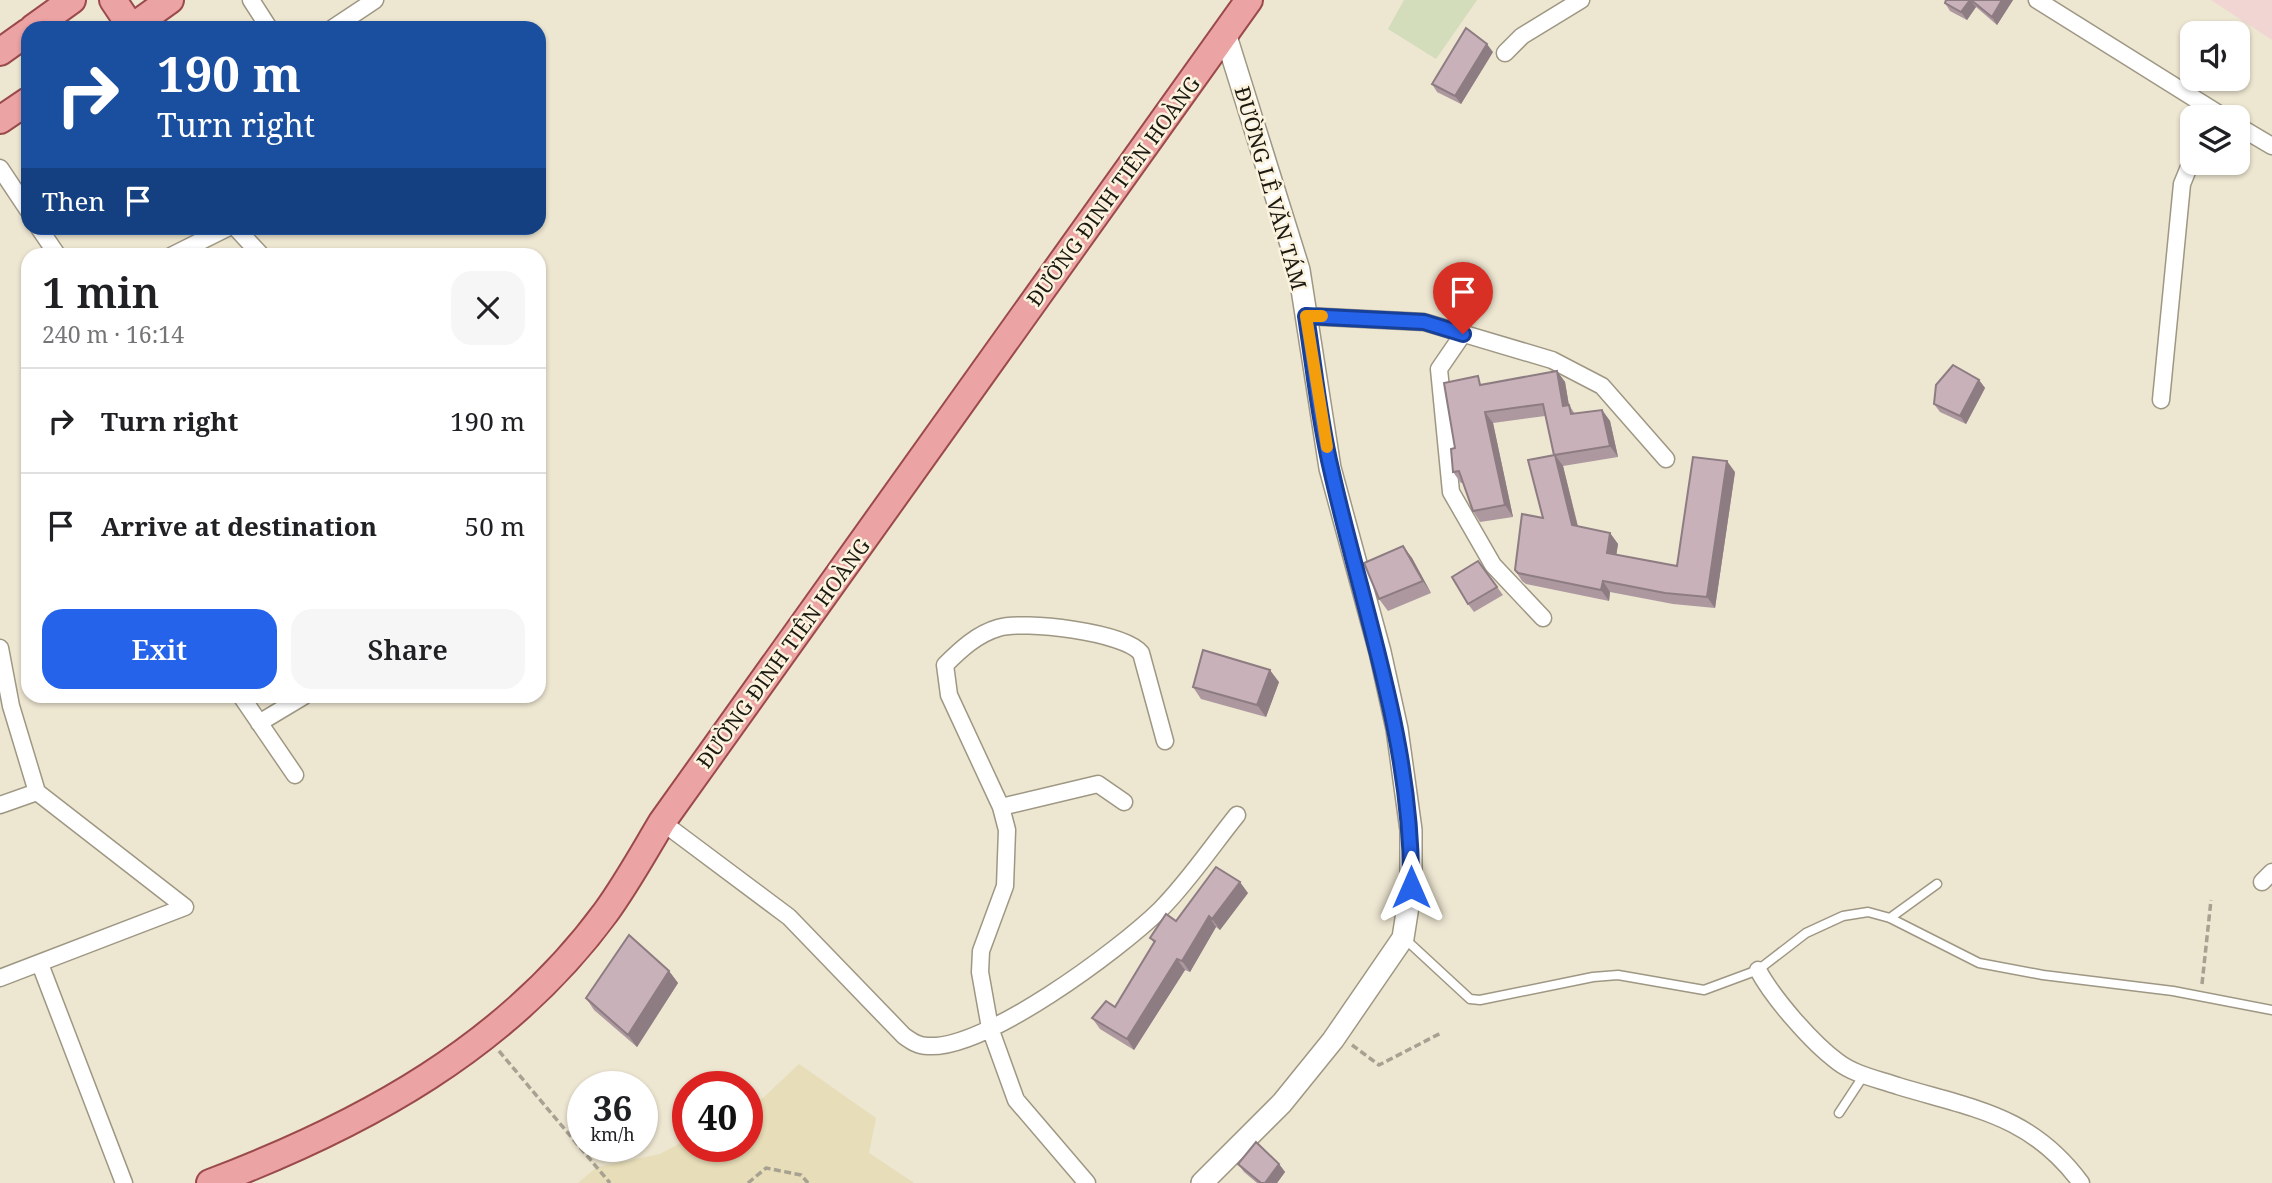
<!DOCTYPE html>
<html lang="en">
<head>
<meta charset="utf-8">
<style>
  :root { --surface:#fff; --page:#f6f6f6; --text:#202124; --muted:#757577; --line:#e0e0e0; --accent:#2563eb }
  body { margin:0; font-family:"Noto Serif",serif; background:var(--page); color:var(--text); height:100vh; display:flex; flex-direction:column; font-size:26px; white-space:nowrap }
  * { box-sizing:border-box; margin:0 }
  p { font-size:23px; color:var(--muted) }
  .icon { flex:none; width:38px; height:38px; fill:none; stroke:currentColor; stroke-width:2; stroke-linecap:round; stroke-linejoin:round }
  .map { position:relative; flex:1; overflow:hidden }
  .side { position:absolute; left:21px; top:248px; width:525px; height:455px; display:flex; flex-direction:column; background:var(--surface); border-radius:21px; box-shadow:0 2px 5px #0004 }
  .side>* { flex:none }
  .hud { position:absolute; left:21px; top:21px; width:525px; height:214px; border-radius:21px; box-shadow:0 2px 5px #0004; background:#1a4fa0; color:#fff; overflow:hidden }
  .tools { position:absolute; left:2180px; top:21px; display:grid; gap:14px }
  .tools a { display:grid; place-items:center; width:70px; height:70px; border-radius:14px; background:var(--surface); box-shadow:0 2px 5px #0004; font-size:35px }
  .speed { position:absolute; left:567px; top:1071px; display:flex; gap:14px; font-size:35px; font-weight:700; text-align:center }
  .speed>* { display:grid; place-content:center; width:91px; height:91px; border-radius:50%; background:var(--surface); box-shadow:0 2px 5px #0004; line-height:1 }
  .speed small { font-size:18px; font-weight:400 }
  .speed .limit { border:10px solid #d22; background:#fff; color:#111 }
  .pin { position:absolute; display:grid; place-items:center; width:60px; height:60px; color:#fff; margin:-72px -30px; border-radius:50% 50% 50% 0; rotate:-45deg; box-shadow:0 0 7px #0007 }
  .pin .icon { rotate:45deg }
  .me { position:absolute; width:77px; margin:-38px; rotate:0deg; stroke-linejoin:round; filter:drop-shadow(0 0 5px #0008) }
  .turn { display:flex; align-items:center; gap:24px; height:147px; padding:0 21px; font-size:32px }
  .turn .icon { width:91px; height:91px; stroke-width:2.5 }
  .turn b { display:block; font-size:49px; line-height:60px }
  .then { display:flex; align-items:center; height:66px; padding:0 21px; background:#0003; gap:14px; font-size:26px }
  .round { display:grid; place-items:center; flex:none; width:74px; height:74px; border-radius:21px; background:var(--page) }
  .head { display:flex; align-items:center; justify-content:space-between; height:119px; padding:0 21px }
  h1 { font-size:42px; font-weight:600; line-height:52px }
  .primary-button { display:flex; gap:14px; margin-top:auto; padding:14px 21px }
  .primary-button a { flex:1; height:80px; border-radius:21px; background:var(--accent); color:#fff; font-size:28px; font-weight:600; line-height:80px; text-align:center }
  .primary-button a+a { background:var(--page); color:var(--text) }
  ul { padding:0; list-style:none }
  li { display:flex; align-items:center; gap:21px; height:105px; padding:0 21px; border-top:2px solid var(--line) }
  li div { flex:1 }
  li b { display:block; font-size:26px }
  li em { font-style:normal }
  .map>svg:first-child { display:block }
  .commercial { fill:#f0d5d3 }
  .green { fill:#d3ddbb }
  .sand { fill:#e7ddb8 }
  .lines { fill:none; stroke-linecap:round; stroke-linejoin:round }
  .service-casing { stroke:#9e9783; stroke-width:11 }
  .minor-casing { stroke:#9e9783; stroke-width:19 }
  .tertiary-casing { stroke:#9e9783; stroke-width:24 }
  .primary-casing { stroke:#9b4a4a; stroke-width:30 }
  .path { stroke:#a7a191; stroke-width:3.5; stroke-dasharray:7 3.5; stroke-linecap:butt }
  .service { stroke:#fff; stroke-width:8 }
  .minor { stroke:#fff; stroke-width:16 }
  .tertiary { stroke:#fff; stroke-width:21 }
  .primary { stroke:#eca3a4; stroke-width:26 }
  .wall { fill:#ad98a0 }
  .shaded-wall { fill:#8d7c82 }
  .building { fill:#c9b1ba; stroke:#8d7c82; stroke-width:2 }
  .route-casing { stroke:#184099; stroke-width:18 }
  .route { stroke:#2563eb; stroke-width:12 }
  .slow { stroke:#f59e0b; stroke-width:12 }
  .labels { text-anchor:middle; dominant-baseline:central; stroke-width:5; stroke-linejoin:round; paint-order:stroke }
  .street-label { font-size:21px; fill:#1b1911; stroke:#fbf3de }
</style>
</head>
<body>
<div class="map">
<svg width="2272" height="1183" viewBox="0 0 2272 1183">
  <rect width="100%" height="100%" fill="#ede6d1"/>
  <path class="commercial" d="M2211 0H2272V40Z"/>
  <path class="green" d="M1404 0H1477L1436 59 1388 29Z"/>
  <path class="sand" d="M799 1064 876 1118 869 1153 914 1183H578L597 1167 660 1154 688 1139V1146H747V1107L763 1098Z"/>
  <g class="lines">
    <g class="service-casing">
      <path id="service" d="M1890 918 1937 884
        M1404 938 1470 999 1480 1000 1593 977 1618 975 1704 990 1758 970 1806 933 1843 916 1868 912 1890 918 1979 963 2043 975 2173 991 2272 1010
        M1839 1113 1864 1075"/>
    </g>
    <g class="minor-casing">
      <path id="minor" d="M251 0 269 28
        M2037 0 2224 117
        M333 28 375 0
        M1505 53 1522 36 1581 0
        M2238 126 2272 146
        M0 168 28 210
        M39 228 58 256
        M236 228 262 256
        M171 256 227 228
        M1306 316 1424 322 1552 360 1602 386 1666 459
        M1463 334 1439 369 1451 492 1493 565 1543 618
        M2161 400 2182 184 2193 157
        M0 648 11 706 37 792 185 907 0 978
        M241 696 295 775
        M259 723 304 696
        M0 805 37 792
        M1001 807 1098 784 1124 802
        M662 822 789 917 904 1036C911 1041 918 1046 928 1046 985 1050 1119 950 1160 910 1188 882 1212 846 1237 815
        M2262 882 2272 872
        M40 964 124 1183
        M1758 970C1773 998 1812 1043 1838 1062 1855 1075 1878 1079 1898 1086 1974 1109 2031 1115 2081 1183
        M1087 1183 1016 1100 990 1028 980 972 981 951 1005 886 1007 830 1001 807 949 695 945 665C960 650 977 634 998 628 1024 620 1124 632 1141 653L1165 741"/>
    </g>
    <g class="tertiary-casing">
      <path id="tertiary" d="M1202 1183 1282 1103 1333 1040 1403 938 1411 887V830L1397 729 1380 652 1330 468 1299 270 1225 33"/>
    </g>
    <g class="primary-casing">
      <path id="primary" d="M113 0 131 27
        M33 28 72 0
        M131 28 170 0
        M0 52 28 32
        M0 120 28 101
        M210 1183C363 1125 507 1047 606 912 627 883 644 852 662 822L1249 0"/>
    </g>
    <path class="path" d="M2202 984 2211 900
      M1352 1045 1379 1065 1441 1033
      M499 1051 610 1183
      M748 1183 766 1168 801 1175 808 1183"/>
    <use href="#service" class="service"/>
    <use href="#minor" class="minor"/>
    <use href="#tertiary" class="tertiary"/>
    <use href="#primary" class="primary"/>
  </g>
  <path class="wall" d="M1946 0H2013L1997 25 1976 7 1967 20 1950 11 1945 3Z
    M1493 52 1461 104 1437 92 1432 84Z
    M1557 371 1565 382 1569 405 1575 414 1602 410 1610 421 1618 457 1563 466 1578 526 1610 533 1618 544 1616 555 1677 566 1735 472 1715 608 1673 604 1610 592 1609 601 1526 584 1522 581 1515 570 1543 518 1554 455 1545 416 1493 423 1513 517 1480 522 1473 511 1463 483H1461L1453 472 1455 448 1484 385Z
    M1979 380 1985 388 1966 424 1940 412 1934 404Z
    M1403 546 1412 558 1431 593 1388 611 1379 599Z
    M1478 561 1503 595 1474 612 1468 604Z
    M1279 682 1266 717 1201 699 1193 687Z
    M1248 893 1220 930 1216 927 1190 972 1185 970 1134 1050 1100 1029 1092 1018 1115 1007 1154 943 1150 938 1176 921Z
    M669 971 678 983 637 1047 594 1010 586 998Z
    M1238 1164H1279L1285 1172 1277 1183H1257L1244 1172Z"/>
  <path class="shaded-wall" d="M1970 0 1976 7 1967 20 1961 12Z
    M2002 0H2013L1997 25 1992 17Z
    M1487 44 1493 52 1461 104 1455 96Z
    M1557 371 1565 382 1571 418 1563 406Z
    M1979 380 1985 388 1966 424 1960 416Z
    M1602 410 1610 421 1618 457 1610 446Z
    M1485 412 1493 423 1513 517 1505 505Z
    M1555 455 1563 466 1580 536 1572 525Z
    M1727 461 1735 472 1715 608 1707 597Z
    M1610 533 1618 544 1615 564 1607 553Z
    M1403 546 1412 558 1431 593 1423 581Z
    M1603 581 1610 592 1609 601 1601 590Z
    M1270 670 1279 682 1266 717 1257 705Z
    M1240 882 1248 893 1220 930 1212 919Z
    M1209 916 1216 927 1190 972 1182 961Z
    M1177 959 1185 970 1134 1050 1127 1039Z
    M669 971 678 983 637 1047 628 1035Z
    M1279 1164 1285 1172 1277 1183H1265Z"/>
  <path class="building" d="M1946 0H1970L1961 12 1945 3Z
    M1971 0H2002L1992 17Z
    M1466 28 1487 44 1455 96 1432 84Z
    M1953 365 1979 380 1960 416 1934 404 1936 385Z
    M1557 371 1563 406 1569 405 1571 414 1602 410 1610 446 1554 455 1543 404 1485 412 1505 505 1473 511 1459 471 1453 472 1451 449 1455 448 1444 383 1478 376 1480 385Z
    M1555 455 1572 525 1610 533 1607 553 1677 566 1693 457 1727 461 1707 597 1665 593 1603 581 1601 590 1518 573 1515 570 1522 514 1543 518 1528 460Z
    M1403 546 1423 581 1379 599 1364 563Z
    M1478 561 1497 587 1468 604 1452 577Z
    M1203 650 1270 670 1257 705 1193 687Z
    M1216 867 1240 882 1212 919 1209 916 1182 961 1177 959 1127 1039 1092 1018 1106 1001 1115 1007 1155 941 1150 938 1166 914 1176 921Z
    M629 935 669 971 628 1035 586 998Z
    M1256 1142 1279 1164 1265 1183H1261L1238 1164Z"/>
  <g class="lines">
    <g class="route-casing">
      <path id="route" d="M1411 887C1413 742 1362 609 1331 469 1319 419 1314 367 1306 316L1424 322 1463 334"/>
    </g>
    <use href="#route" class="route"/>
    <path class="slow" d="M1322 316H1306L1327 447"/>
  </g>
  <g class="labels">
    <g class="street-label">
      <text transform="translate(1271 188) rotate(74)">ĐƯỜNG LÊ VĂN TÁM</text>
      <text transform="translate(1113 191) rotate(-54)">ĐƯỜNG ĐINH TIÊN HOÀNG</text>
      <text transform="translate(783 653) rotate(-54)">ĐƯỜNG ĐINH TIÊN HOÀNG</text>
    </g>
  </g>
</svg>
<div class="tools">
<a><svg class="icon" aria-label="sound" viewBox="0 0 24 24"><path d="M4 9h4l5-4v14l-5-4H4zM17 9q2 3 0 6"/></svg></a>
<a><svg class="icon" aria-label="layers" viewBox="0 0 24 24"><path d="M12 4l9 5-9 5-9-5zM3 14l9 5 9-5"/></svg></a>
</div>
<div class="speed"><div>36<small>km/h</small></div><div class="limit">40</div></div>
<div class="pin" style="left:1463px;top:334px;background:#d93025"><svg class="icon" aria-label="arrive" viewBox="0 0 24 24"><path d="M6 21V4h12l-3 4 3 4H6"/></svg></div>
<svg class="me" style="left:1411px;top:887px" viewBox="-20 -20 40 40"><path d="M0-17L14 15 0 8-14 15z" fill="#2563eb" stroke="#fff" stroke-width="4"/></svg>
<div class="hud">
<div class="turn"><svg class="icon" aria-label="right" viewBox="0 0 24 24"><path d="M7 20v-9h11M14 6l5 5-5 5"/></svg><div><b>190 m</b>Turn right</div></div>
<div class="then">Then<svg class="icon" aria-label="arrive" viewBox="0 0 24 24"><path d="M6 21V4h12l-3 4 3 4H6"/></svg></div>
</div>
<section class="side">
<div class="head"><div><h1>1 min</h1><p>240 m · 16:14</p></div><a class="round"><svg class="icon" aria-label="close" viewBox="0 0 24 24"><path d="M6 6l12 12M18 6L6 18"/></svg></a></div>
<ul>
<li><svg class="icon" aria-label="right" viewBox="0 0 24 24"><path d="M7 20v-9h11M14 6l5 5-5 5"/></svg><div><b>Turn right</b></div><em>190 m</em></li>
<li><svg class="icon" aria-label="arrive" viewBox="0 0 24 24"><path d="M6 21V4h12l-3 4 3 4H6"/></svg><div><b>Arrive at destination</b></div><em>50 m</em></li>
</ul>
<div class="primary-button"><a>Exit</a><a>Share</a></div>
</section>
</div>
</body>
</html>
